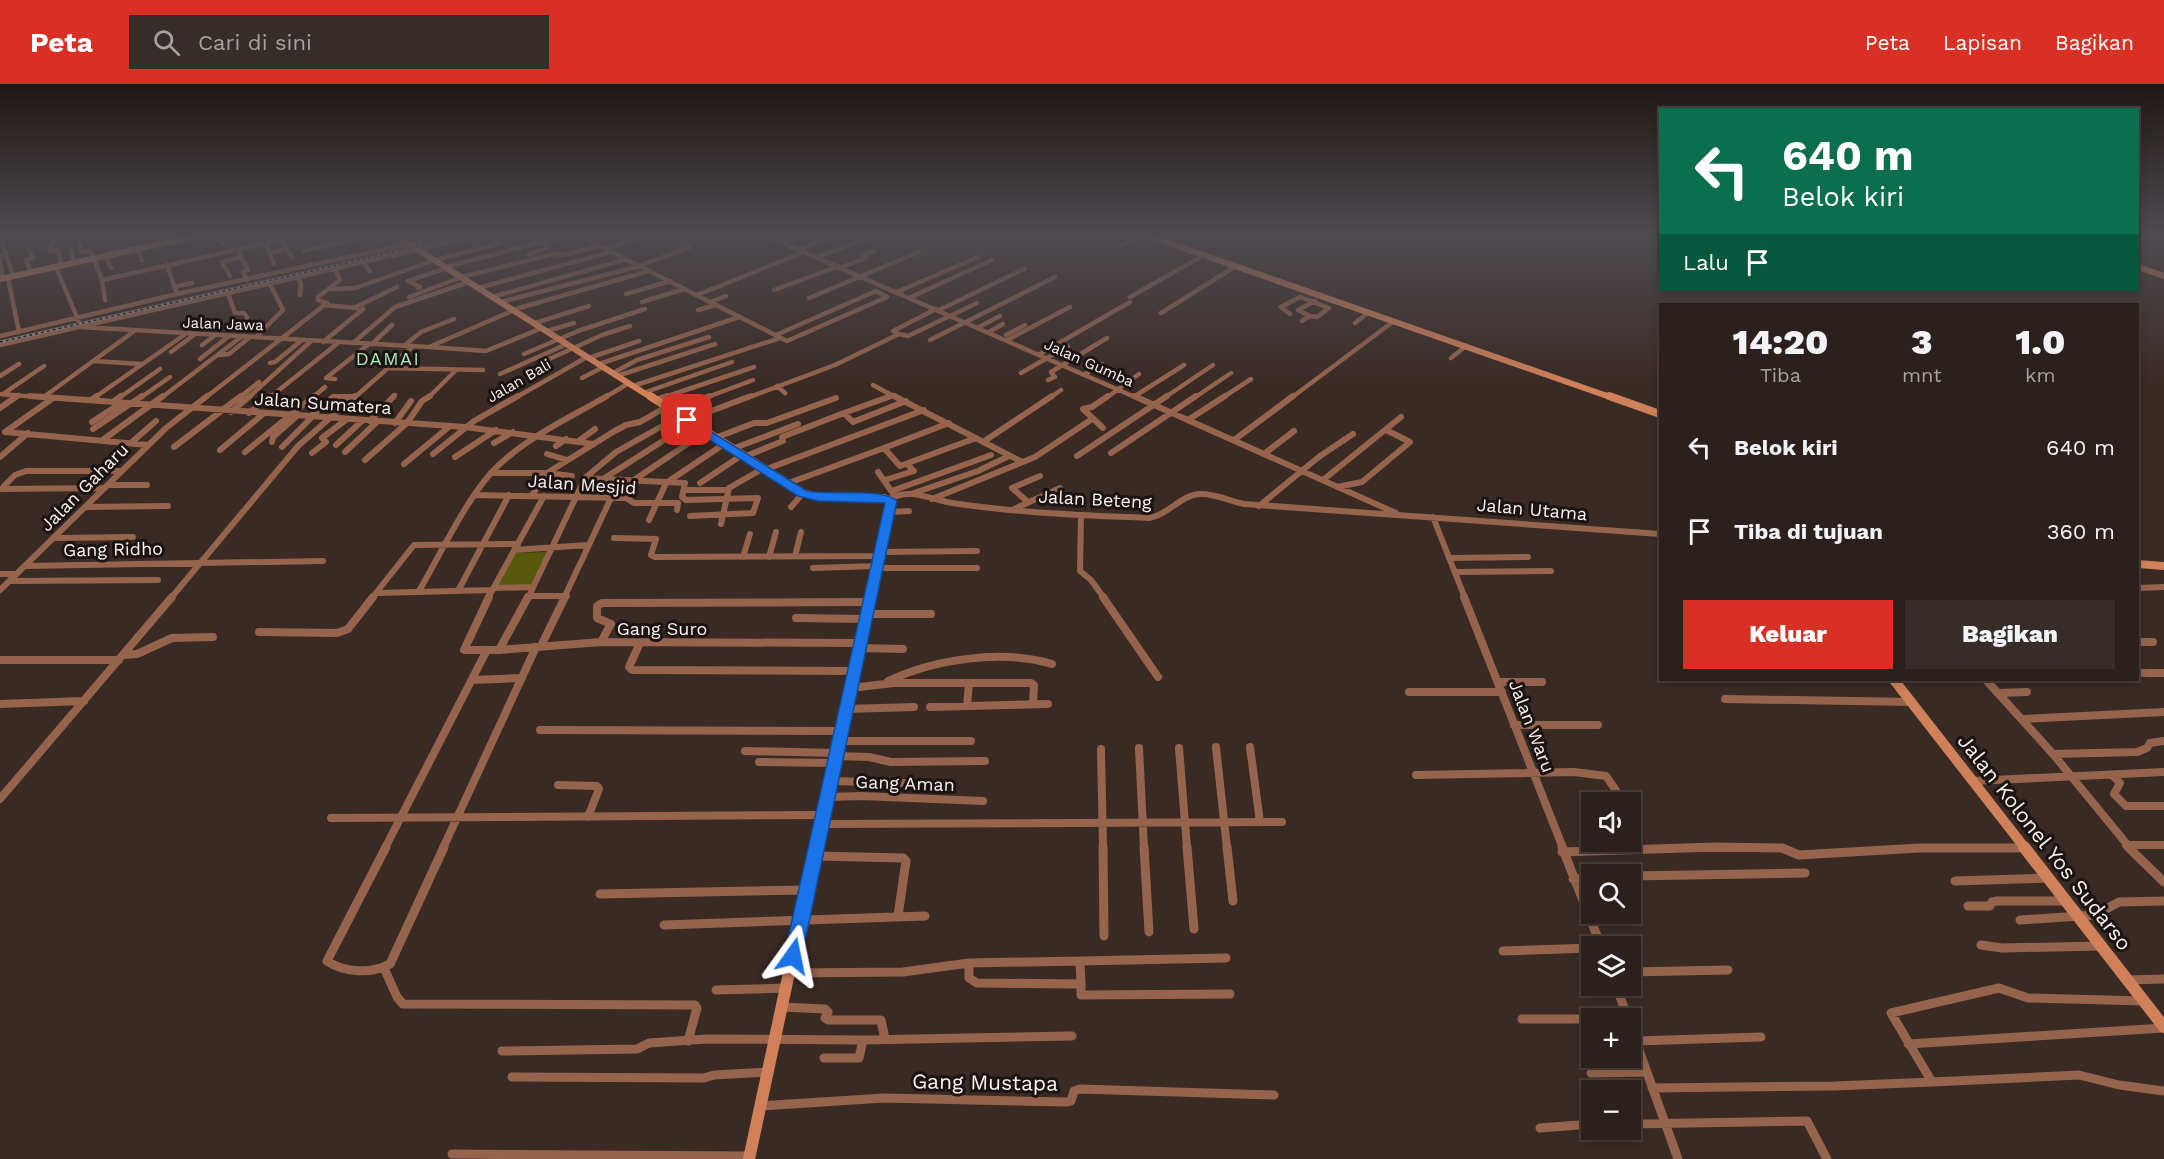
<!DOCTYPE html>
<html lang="id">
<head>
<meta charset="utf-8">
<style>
  :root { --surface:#2b201b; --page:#372d28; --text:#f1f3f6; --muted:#a6a3a3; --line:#473e3a; --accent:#d93025 }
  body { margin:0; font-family:"Work Sans",sans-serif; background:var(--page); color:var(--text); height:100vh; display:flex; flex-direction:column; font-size:22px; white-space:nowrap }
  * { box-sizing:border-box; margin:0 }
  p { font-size:20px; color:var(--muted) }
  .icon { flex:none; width:33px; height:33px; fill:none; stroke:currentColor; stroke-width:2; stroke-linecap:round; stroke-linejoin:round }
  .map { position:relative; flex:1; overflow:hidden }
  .details { position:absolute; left:1659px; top:219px; width:480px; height:378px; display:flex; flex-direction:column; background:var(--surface); border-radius:0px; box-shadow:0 3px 9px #0003,0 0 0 2px var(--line) }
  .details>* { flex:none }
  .banner { position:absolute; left:1659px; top:24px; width:480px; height:183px; border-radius:0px; box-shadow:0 3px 9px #0003,0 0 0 2px var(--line); background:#0b6e4f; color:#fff; overflow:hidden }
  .buttons { position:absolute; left:1581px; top:708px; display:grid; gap:12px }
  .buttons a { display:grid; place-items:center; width:60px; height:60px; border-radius:0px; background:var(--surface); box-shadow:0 3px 9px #0003,0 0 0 2px var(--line); font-size:30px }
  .pin { position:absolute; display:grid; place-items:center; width:51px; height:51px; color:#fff; margin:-26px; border-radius:12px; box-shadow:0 3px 9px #0006 }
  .me { position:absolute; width:66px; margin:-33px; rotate:12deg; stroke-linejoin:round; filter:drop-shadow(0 0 4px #0008) }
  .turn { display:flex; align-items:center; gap:21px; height:126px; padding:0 24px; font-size:27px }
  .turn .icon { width:78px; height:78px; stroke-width:2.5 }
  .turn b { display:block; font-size:42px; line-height:51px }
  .then { display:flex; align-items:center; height:57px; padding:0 24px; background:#0003; gap:12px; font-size:22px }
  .eta { display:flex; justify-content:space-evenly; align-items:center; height:102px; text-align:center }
  .eta b { font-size:36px; font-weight:800; line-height:42px }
  .button { display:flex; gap:12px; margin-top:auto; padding:12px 24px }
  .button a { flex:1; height:69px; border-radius:0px; background:var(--accent); color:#fff; font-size:24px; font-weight:800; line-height:69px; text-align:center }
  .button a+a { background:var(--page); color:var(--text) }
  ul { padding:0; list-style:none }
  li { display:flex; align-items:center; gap:18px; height:84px; padding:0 24px }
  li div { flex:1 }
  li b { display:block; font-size:22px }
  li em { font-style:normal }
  header { display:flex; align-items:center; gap:36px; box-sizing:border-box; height:84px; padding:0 30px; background:var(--accent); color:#fff }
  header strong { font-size:28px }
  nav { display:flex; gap:33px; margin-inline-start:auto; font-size:21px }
  .search { width:420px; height:54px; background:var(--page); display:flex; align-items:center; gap:15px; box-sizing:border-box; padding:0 21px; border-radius:0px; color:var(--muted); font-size:22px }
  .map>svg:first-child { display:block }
  .green { fill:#56580b }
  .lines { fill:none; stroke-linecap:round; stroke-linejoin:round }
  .street-far3 { stroke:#96644c; stroke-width:4.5 }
  .street-far2 { stroke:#96644c; stroke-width:6 }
  .street-far1 { stroke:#96644c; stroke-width:8 }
  .street { stroke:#96644c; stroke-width:9 }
  .secondary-far3 { stroke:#d1815a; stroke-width:6 }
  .secondary-far2 { stroke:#d1815a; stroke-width:8 }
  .secondary-far1 { stroke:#d1815a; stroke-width:10 }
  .secondary { stroke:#d1815a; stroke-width:12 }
  .rail-casing { stroke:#978a85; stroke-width:3 }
  .rail { stroke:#1b1412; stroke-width:1.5; stroke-dasharray:3; stroke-linecap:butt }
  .route { fill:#1a73e8; stroke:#114b97; stroke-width:1.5 }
  .labels { text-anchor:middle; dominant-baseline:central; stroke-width:6; stroke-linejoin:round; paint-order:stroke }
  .far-street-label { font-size:15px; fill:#fcf2ed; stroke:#1b1412 }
  .far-quarter-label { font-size:18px; letter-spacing:1.5px; fill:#a5eab6; stroke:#1b1412 }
  .street-label { font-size:18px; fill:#fcf2ed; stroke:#1b1412 }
  .near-street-label { font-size:21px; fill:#fcf2ed; stroke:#1b1412 }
</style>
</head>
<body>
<header>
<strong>Peta</strong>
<div class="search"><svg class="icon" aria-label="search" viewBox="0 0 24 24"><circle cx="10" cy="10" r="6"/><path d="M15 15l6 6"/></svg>Cari di sini</div>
<nav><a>Peta</a><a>Lapisan</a><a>Bagikan</a></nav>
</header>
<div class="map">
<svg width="2164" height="1075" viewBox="0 0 2164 1075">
  <rect width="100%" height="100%" fill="#392a24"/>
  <path class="green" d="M548 468 531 502H495L513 469Z"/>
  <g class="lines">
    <path class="street-far3" d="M52 152 54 157 49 164 51 168 59 166 61 182
      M77 152 82 168 91 167 102 196 105 216
      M213 152 224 160
      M486 152 501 159
      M580 152 787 257 887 213
      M767 152 1137 314
      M280 153 292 174
      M732 153 737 152
      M377 156 393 152
      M592 157 609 152
      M783 158 803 152
      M266 160 274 180
      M1122 161 1143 152
      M71 165 74 179
      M134 165 140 169 142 177
      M606 165 645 152
      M800 165 837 152
      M29 166 33 174 26 176 31 188
      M238 167 248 186 243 188 247 196
      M304 167 366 152
      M269 169 287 165
      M6 170 13 192
      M528 171 549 163 535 152
      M0 172 6 170 1 153
      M106 172 111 184
      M817 173 874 152
      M0 175 3 195
      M435 176 501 159
      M363 178 370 187
      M167 181 177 210
      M639 182 690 163
      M56 183 81 243 429 263 519 224 649 187
      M445 183 565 152
      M842 183 866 174 862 171 874 167
      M230 192 222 178 241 173
      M297 193 301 199 300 211
      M8 194 19 248
      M102 196 298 152
      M408 197 447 184
      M408 197 420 203 418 204
      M174 203 192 199
      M478 204 611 168
      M329 205 355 204 435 176
      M774 206 839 182
      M897 208 978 173
      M228 209 235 229H244L247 233 245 247
      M626 210 671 197
      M697 211 804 168
      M409 213 462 193 554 170 563 171 601 162
      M492 213 627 175
      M911 213 992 176
      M1130 213 1204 171
      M809 214 919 168
      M501 218 640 182
      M642 218 684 205
      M710 218 726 212
      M324 221 357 224
      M354 224 397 203
      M698 226 716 221
      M939 226 1024 185
      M1161 229 1236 182
      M1290 230 1281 223 1300 213 1329 224 1317 233 1310 232
      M1302 237 1310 232 1298 226 1315 217
      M535 239 589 222
      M1355 239 1369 228
      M979 243 1000 232
      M547 247 574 239
      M989 248 1003 240
      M899 250 893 247 936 225
      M776 251 876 207 887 213
      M1006 251 1025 241
      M0 252 177 210 446 152
      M256 253 283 226 270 200
      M930 256 1055 193
      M1007 256 1070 223
      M323 258 363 225
      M353 259 395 223 469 198
      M372 260 392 241
      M0 261 478 152
      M202 261 214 252
      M404 262 421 248 454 235
      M429 263 486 267 542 244
      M171 268 194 251
      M524 270 578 247 645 225
      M1040 270 1130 218
      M220 271 229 270 250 253
      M589 274 639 257
      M1451 274 1466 262
      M200 275 229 252
      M547 276 602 251 630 242
      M93 277 142 280
      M270 279 275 278 302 256
      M599 280 739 233
      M388 284 483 286
      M613 289 637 276 709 253
      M1021 289 1068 262
      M500 290 567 260
      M1085 290 1102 280
      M0 292 19 280
      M617 292 715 260
      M582 294 603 283
      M335 295 326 294 369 260
      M1048 296 1055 293 1051 288 1107 254
      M873 301 897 314
      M633 302 780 254
      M777 302 785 309
      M1118 305 1139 290
      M643 309 732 278
      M0 310 51 314
      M3 310 44 282
      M45 312 133 248
      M1135 312 1184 281
      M15 314 19 311
      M94 314 184 251
      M119 314 160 285
      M140 314 170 293
      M161 314 241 253
      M205 314 327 219 318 216V213L340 196 335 185
      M239 314 259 298
      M248 314 311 257
      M269 314 338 259
      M312 314 325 303
      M332 314 353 313
      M354 314 413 262
      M393 314 395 311
      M428 314 456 286
      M515 314 587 273
      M604 314 629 299
      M662 314 754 283
      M705 314 753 296
      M747 314 835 281 899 250 908 252 977 219
      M887 314 894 311
      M1050 314 1061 306
      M1106 314 1119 305
      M1164 314 1213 281
      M1194 314 1231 289
      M1222 314 1251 295
      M1291 314 1394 237"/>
    <path class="street-far2" d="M30 312 465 343 594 360
      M894 312 1022 378
      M1134 312 1396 429
      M53 314 5 348 148 361
      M91 316 97 312
      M655 316 667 312
      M113 318 121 312
      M0 324 17 312
      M672 326 710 312
      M231 328 250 312
      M249 329 270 312
      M844 329 891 312
      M310 333 333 313H353
      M687 336 751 312
      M1188 336 1225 312
      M370 337 394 312
      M92 338 121 319
      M395 339 411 317
      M1103 344 1083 325 1092 323 1108 312
      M93 345 142 312
      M715 354 754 339H767L836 314
      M104 355 163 312
      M580 356 595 345
      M1234 356 1293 312
      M132 358 156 337
      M272 358 273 353 297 332
      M983 358 1052 312
      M494 359 513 348
      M336 361 363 336
      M556 362 566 355
      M174 363 241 312
      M282 363 312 333
      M884 364 949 339
      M732 365 798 340
      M220 366 263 330
      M245 368 314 312
      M345 368 378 337
      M312 369 326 358 322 354 347 335
      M1111 369 1196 312
      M433 370 474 337 518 312
      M547 370 567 376
      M1264 370 1294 347
      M1077 372 1167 312
      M0 373 28 349
      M455 373 496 346
      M744 373 783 357 782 353 844 329 853 338 906 317
      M365 376 407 339 422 317 430 312
      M404 380 450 342
      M764 386 924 326
      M878 388 894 411
      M491 389H547L572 392
      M585 394 616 368 680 332
      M603 395 691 339
      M885 396 914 387 907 380
      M1323 396 1401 333
      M631 398 705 348
      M700 399 742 371
      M786 400 884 364 900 382 976 354
      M108 401H147
      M4 402 15 391 26 387H121
      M1337 403 1362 398 1410 358 1386 346
      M1 405 105 404
      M685 406H728
      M892 407 991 371
      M911 410 978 387 1009 372
      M475 411 626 414 634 419H678L677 426
      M532 411 547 389 613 348 626 341 640 338 666 323
      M890 415C910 403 932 416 952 419 1017 429 1083 431 1149 434 1169 431 1181 410 1201 410 1216 410 1230 417 1244 420L1660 450
      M932 415 1035 373 1092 335
      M1028 418 1012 404 1040 392
      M1259 422 1320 372 1353 350
      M86 423 168 422
      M791 423 803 409
      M1014 425 1060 404
      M889 428 909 427
      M1081 431 1080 487 1091 496 1104 514
      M1433 433 1465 514
      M649 436 666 399 724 360
      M721 440 729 404 762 385
      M54 454 133 453
      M614 454 656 455 651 471 655 473 880 472
      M514 466 588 461
      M880 468 977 467
      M795 472 801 448
      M743 473 750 450
      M769 473 776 448
      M1449 474 1528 473
      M25 482 323 477
      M813 484 878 482
      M877 484H977
      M1455 488 1551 487
      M0 490H17
      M10 497 158 496
      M494 504 533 503
      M2138 504 2163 503
      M0 506 166 344 207 312
      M419 507C440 471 465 418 491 389 522 355 568 335 607 312
      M458 507 509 411
      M378 509 492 506
      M529 512H567
      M171 514 298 362 355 312
      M372 514 414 461 518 460
      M488 514 544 412
      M528 514 585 394 685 399 682 413 686 416 758 414 753 429 690 432
      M564 514 611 414"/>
    <path class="street-far1" d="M489 513 464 566H499L601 558 861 559
      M1103 513 1158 593
      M1464 513 1563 764
      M867 530H931
      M796 534 866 535
      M259 548 337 549 348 545 373 513
      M601 558 611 540 597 534V522L602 519 870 518
      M2138 558H2153
      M640 559 629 583 632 586 855 587
      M541 562 565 513
      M860 564 903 565
      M499 566 528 513
      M123 571 137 570 172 554 213 553
      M0 576H119
      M2138 589H2164
      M472 596 522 594
      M1986 596 2053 670 2130 764
      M888 597C935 575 1002 565 1052 580
      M1498 598H1542
      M851 604 893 599H1031L1034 601 1033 620
      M1409 608H1502
      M1998 609 2027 608
      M1725 615 1912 618
      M0 620 84 617
      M967 622 969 599
      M930 623 1048 620
      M847 625 914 623
      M2024 635 2164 628
      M1514 641H1598
      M540 646 842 647
      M840 657H971
      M1216 663 1227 764
      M1250 663 1260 738
      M1139 664 1144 764
      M1179 664 1187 764
      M1101 665 1103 764
      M745 667 837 669
      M2053 670 2137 668 2147 664 2150 659 2164 657
      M836 672 869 673 891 678 985 677
      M759 678 835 679
      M1416 691 1574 688 1606 692 1619 711
      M2113 692 2120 699 2114 710 2126 722H2164
      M831 697 905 699
      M1973 697 2164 688
      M558 701 597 702 599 705 588 733
      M827 713 861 712 983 717
      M0 715 172 513
      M331 734 823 731
      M822 740 1282 738
      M2126 761H2164
      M385 764 487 566
      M443 764 536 563
      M1671 764H1783
      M1913 764H2025"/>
    <path class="street" d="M386 763 327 877C345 889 371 890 390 880L444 763
      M1103 763 1104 852
      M1144 763 1149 848
      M1187 763 1194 845
      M1227 763 1233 817
      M1562 763 1601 862
      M2128 763 2164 798
      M1562 768 1715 763 1782 764 1799 771 1920 764H2025
      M815 772 903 774 906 777 898 832
      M1630 792 1805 789
      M1573 795 1592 794
      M1955 797 2048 794
      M600 810 807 806
      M1968 822H1990L1992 818 1997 817H2066
      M2020 836 2095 831 2119 818 2164 817
      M664 841 925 832
      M1981 861 2002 864 2101 862
      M1503 867 1592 864
      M1080 877 1226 874
      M1080 877 1081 900 977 899 969 894V879Z
      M384 884 397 913 403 920 695 921 697 924 688 957
      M1630 888 1728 886
      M789 889 903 888 969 879
      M2127 896 2164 895
      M1081 900V911L1230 910
      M1616 902 1628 934
      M716 906 786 904
      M782 923 825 925 828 928 825 934 828 936H881L885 955
      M1607 934H1628
      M1522 935H1592
      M1630 941 1678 1075
      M1637 957 1761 953
      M1908 960 2164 944
      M502 967 637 965 649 959 706 955 863 956 1072 952
      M824 974H859L863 956
      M1591 989 1647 988
      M512 993 704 994 714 991 768 988
      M1932 998 2079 991 2119 1001 2164 1007
      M1652 1004 1834 1002 1932 998 1891 929 1999 904 2028 914 2143 917
      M760 1022 884 1014 1066 1018 1071 1017 1074 1007 1080 1005 1274 1011
      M1630 1040 1807 1037 1827 1075
      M1540 1044 1592 1040
      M452 1070 750 1072"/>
    <path class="secondary-far3" d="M396 152 652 314
      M1149 152 1613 314
      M2138 183 2164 192
      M0 195 196 152"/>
    <path class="secondary-far2" d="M650 312 803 409 818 413 884 414 891 417 870 514
      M1609 312 1660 330
      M2138 480 2164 482"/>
    <path class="secondary-far1" d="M1894 596 2025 764
      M816 764 870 513"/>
    <path class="secondary" d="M2024 763 2164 943
      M749 1075 816 763"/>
    <g class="rail-casing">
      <path id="rail" d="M0 258 464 152"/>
    </g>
    <use href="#rail" class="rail"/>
  </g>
  <linearGradient id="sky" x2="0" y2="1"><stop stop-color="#1f1714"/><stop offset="0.5" stop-color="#4e4a50"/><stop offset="1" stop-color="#4e4a50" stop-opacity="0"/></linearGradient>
  <rect width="2164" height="302" fill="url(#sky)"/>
  <path class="route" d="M687 333 807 407C829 412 882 403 897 417L802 872 799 877 793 879 787 877 784 872 885 419 818 417 798 412 683 339 681 336Z"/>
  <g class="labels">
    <g class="far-street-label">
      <text transform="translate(223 240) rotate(2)">Jalan Jawa</text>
      <text transform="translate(1089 279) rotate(24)">Jalan Gumba</text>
      <text transform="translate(519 297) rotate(-30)">Jalan Bali</text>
    </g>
    <g class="far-quarter-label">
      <text x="388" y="274">DAMAI</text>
    </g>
    <g class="street-label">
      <text transform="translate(323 319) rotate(4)">Jalan Sumatera</text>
      <text transform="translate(582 400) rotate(4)">Jalan Mesjid</text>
      <text transform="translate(84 403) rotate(-45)">Jalan Gaharu</text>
      <text transform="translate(1095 415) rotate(3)">Jalan Beteng</text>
      <text transform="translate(1532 425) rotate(5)">Jalan Utama</text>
      <text transform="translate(113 465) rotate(-1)">Gang Ridho</text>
      <text x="662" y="544">Gang Suro</text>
      <text transform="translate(1532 642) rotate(69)">Jalan Waru</text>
      <text transform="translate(905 699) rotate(2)">Gang Aman</text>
    </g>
    <g class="near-street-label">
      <text transform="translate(2045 758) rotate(52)">Jalan Kolonel Yos Sudarso</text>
      <text transform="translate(985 998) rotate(1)">Gang Mustapa</text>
    </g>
  </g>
</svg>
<div class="buttons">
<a><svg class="icon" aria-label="sound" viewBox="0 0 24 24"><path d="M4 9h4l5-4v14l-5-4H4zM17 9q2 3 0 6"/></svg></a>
<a><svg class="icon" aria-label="search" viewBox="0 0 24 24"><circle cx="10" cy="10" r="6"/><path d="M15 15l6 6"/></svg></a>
<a><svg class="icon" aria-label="layers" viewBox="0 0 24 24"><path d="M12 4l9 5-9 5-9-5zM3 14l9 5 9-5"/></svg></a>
<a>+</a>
<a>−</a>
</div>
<div class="pin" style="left:687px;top:336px;background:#d93025"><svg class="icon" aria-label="arrive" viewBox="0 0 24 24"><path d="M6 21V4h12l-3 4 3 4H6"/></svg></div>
<svg class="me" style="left:793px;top:872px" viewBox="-20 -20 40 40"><path d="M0-17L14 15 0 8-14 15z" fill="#1a73e8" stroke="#fff" stroke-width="4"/></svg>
<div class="banner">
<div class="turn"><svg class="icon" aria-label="left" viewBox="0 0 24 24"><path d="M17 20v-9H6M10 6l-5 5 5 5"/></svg><div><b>640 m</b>Belok kiri</div></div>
<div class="then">Lalu<svg class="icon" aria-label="arrive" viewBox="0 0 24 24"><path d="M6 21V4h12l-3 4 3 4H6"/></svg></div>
</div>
<section class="details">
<div class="eta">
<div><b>14:20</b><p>Tiba</p></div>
<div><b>3</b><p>mnt</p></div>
<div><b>1.0</b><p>km</p></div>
</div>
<ul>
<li><svg class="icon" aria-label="left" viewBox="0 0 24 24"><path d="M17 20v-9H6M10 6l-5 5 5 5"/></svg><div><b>Belok kiri</b></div><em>640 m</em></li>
<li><svg class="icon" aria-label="arrive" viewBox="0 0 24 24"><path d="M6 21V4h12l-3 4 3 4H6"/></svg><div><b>Tiba di tujuan</b></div><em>360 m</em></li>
</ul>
<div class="button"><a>Keluar</a><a>Bagikan</a></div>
</section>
</div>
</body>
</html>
